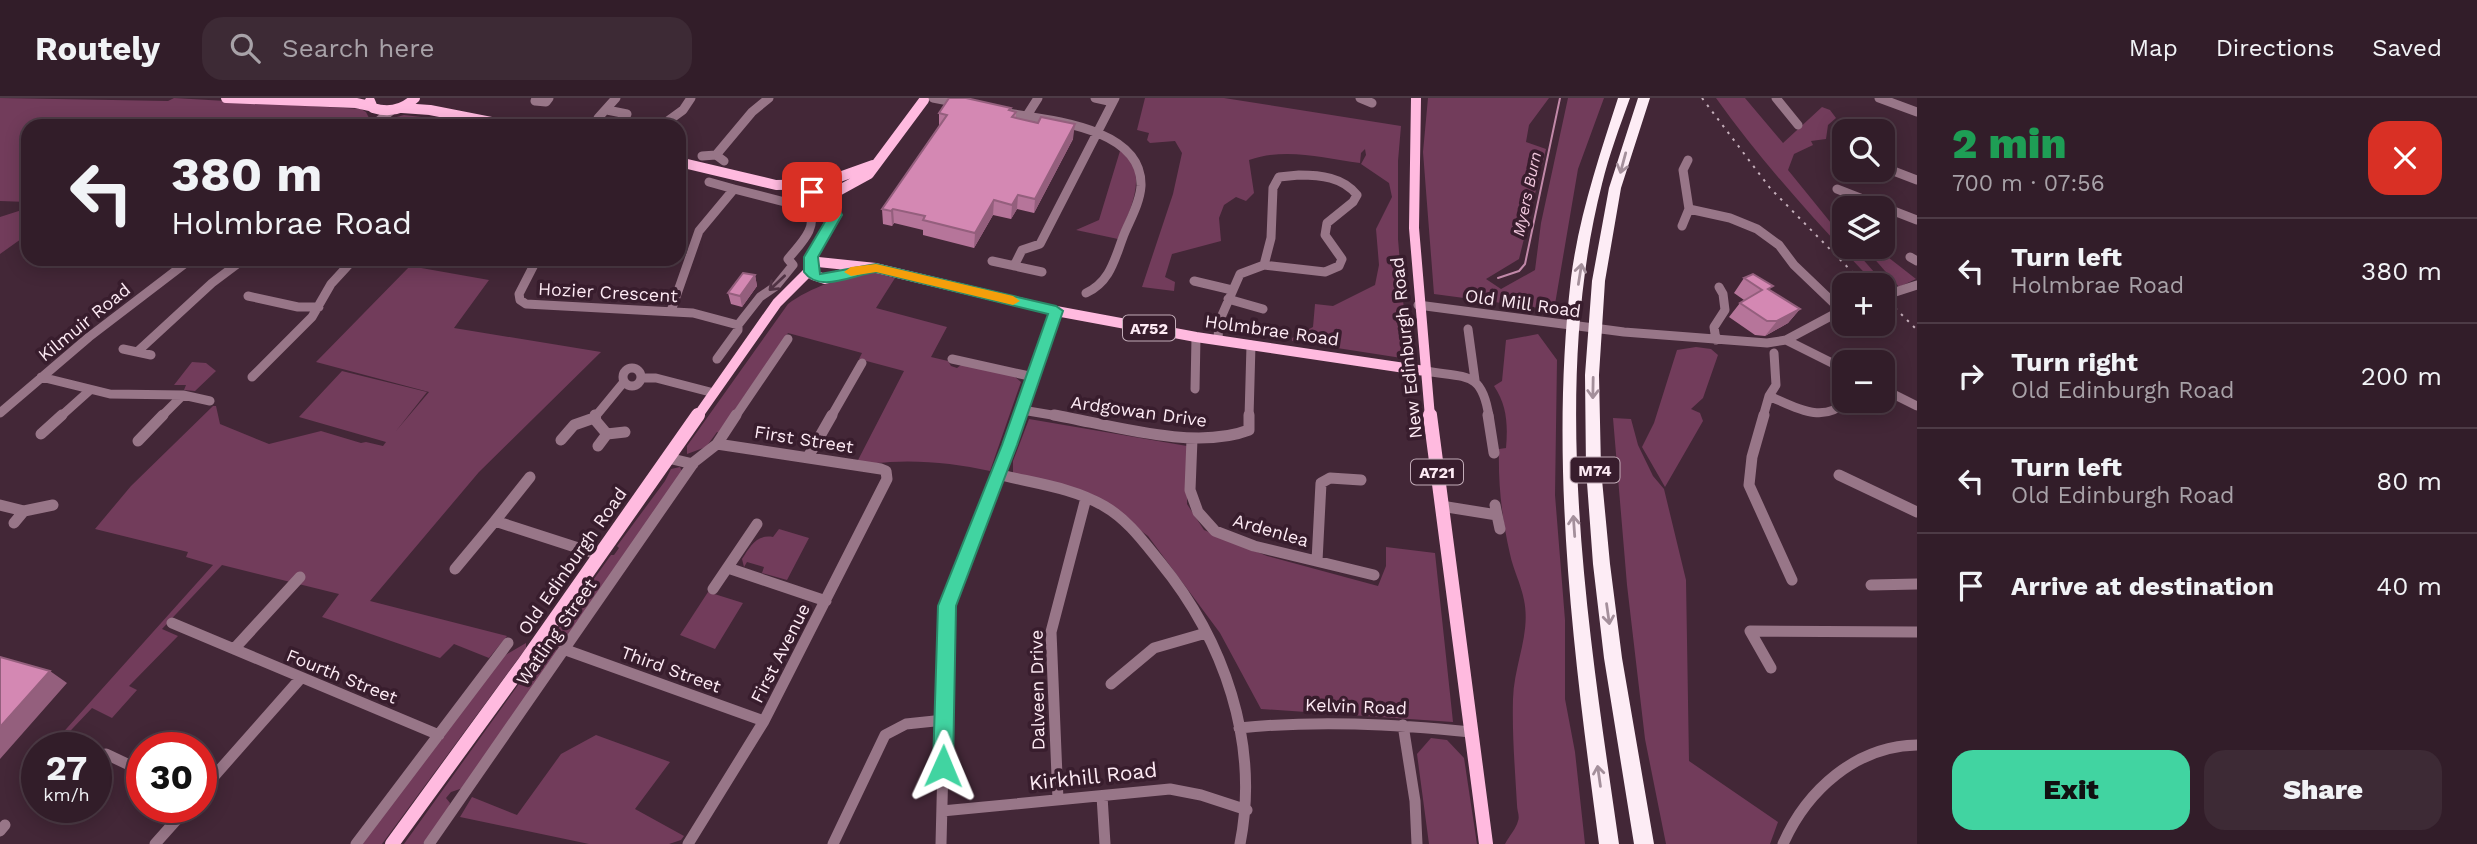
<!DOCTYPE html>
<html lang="en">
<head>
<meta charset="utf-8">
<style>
  :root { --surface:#321d29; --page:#3d2a35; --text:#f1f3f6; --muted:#a8a2a8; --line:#4d3b46; --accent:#41d4a1 }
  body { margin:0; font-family:"Work Sans",sans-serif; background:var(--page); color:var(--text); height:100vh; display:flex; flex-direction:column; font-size:26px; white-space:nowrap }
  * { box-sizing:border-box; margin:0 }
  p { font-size:23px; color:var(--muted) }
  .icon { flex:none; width:38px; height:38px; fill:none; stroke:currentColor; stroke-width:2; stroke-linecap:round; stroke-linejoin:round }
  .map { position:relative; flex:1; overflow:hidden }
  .sheet { display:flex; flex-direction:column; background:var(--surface); width:560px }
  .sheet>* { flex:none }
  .banner { position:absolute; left:21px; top:21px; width:665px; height:147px; border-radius:21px; box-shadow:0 4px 18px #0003,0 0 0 2px var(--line); background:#321d29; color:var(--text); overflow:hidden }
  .controls { position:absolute; left:1832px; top:21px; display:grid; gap:14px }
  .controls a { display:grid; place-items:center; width:63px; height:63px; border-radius:14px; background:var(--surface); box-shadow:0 4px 18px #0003,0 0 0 2px var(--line); font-size:35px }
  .speed { position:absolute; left:21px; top:634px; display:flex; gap:14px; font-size:35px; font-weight:700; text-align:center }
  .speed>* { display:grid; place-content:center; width:91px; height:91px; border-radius:50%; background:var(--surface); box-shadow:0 4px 18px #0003,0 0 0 2px var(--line); line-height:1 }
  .speed small { font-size:18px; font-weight:400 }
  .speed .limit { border:10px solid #d22; background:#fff; color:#111 }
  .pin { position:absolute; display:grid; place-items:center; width:60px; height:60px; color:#fff; margin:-30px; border-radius:14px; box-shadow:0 4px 10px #0006 }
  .me { position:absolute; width:77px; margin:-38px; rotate:1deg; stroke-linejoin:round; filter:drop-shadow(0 0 5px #0008) }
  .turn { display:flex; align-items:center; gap:24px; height:147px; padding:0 35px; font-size:32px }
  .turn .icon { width:91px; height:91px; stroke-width:2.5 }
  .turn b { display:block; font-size:49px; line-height:60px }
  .round { display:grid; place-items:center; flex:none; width:74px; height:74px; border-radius:21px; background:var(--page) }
  .headline { display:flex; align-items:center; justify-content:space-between; height:119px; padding:0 35px }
  h1 { font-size:42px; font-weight:800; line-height:52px; color:#1e9e55 }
  .cta { display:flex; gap:14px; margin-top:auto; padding:14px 35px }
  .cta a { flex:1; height:80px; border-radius:21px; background:var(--accent); color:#111; font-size:28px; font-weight:800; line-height:80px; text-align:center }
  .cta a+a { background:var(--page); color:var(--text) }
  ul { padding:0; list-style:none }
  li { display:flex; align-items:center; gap:21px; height:105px; padding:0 35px; border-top:2px solid var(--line) }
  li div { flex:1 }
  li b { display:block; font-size:26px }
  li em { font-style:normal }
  header { display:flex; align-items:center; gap:42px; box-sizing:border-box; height:98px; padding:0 35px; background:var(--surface); border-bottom:2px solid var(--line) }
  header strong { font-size:33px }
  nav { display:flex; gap:38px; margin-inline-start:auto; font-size:24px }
  .search { width:490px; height:63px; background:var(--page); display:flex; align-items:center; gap:18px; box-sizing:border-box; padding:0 24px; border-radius:21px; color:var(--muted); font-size:26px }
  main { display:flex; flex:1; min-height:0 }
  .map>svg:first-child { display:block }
  .green { fill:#723c5b }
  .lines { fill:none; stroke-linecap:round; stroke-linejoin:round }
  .stream { stroke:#c289a9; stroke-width:2 }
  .minor-far1 { stroke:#987688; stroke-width:9 }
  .minor { stroke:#987688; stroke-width:11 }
  .major-far1 { stroke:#ffbadf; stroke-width:10 }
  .major { stroke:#ffbadf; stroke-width:14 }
  .highway { fill:#fdecf5; fill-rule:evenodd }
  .rail { stroke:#c6b0bc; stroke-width:2; stroke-dasharray:2.5 6; stroke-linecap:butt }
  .wall { fill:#b6759a }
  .shaded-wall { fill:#945f7d }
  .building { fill:#d488b3; stroke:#945f7d; stroke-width:2 }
  .oneway { stroke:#a48f9b }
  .oneway2 { stroke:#503344 }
  .route { fill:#41d4a1; stroke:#2a8a69; stroke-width:2 }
  .slow { fill:#f59e0b }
  .labels { text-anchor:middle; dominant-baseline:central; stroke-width:7; stroke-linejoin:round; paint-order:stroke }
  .far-water-label { font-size:16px; font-style:italic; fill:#f3c9df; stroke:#381d2d }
  .shield { fill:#381d2d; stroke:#c2acb8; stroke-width:2 }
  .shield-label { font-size:16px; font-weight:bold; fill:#fdeaf4 }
  .street-label { font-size:18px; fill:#fdeaf4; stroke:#381d2d }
  .near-street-label { font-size:21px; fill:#fdeaf4; stroke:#381d2d }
</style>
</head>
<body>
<header>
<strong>Routely</strong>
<div class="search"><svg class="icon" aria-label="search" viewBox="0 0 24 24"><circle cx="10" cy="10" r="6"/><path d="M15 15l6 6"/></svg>Search here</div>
<nav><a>Map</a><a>Directions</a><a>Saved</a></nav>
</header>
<main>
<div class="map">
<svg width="1917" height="746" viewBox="0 0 1917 746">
  <rect width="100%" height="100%" fill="#432737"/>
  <path class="green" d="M0 0 168 3 174 0 361 11 366 14 370 22 367 28H313L286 22 272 28 257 24 241 28H28V104L0 103Z
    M1145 0H1224L1401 28 1398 63V141L1408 261 1292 243V240L1313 229 1315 206 1333 208 1375 187 1379 167 1376 131 1392 99 1389 85 1361 66 1366 57 1365 51 1361 55 1360 65C1322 60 1286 49 1249 62L1254 95 1246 103 1236 99 1224 107 1219 120 1221 143 1172 156 1165 179 1175 184 1174 193 1142 189 1173 96 1182 55 1175 43 1150 45 1147 42 1149 35 1137 32Z
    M1428 0H1549L1529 27 1526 44 1546 51 1519 161 1486 181 1501 191 1535 172 1541 125 1568 0H1604L1578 71 1554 212 1434 196 1423 54Z
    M1716 0H1745L1783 45 1822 9 1830 12 1836 20 1828 27 1826 41 1811 43 1813 47 1794 56 1788 72 1844 141V149H1852L1890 192 1883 194V187H1876C1820 128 1763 66 1716 0Z
    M404 17 439 21 428 28H379L386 22Z
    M1125 52C1148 80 1130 111 1118 141L1076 132 1099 122 1120 53Z
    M28 110V136L0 156V119Z
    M1864 149H1875L1916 181 1899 189Z
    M410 168 489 182 454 230 601 254 479 374 370 503 507 538 489 560 454 546 440 560 322 519 339 496 222 467 162 531 178 538 129 588 137 592 112 620 92 610 55 649H50L213 467 186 459 188 454 95 431 131 388 213 308H216L220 326 269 346 321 333 361 345 366 344 383 348 386 344 299 319 342 273 427 294 396 333 429 294 316 264Z
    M872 174 895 180 876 210 947 229 931 259 948 263 951 268 957 270 961 267 1013 277 1021 284 990 373C958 366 924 362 890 364 878 365 870 366 857 364L904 273 859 261 862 255 788 235 719 335 717 334 706 349 687 356V348L788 206C809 190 846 177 872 174Z
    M1538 236 1557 262 1555 397 1565 522V601L1575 654 1585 746H1505C1509 738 1516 731 1518 723 1520 718 1517 713 1517 707 1515 672 1512 636 1513 601 1514 566 1531 536 1524 502 1521 486 1513 471 1510 456 1502 421 1498 387 1499 351L1506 350C1508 327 1507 307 1494 288L1502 283 1506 242Z
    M1696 249 1711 251 1718 257 1703 300 1691 311 1700 315 1703 323 1665 389 1642 349 1654 325 1677 252Z
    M192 264 206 265 216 273 195 293 184 292 186 287H174Z
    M1613 320 1631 321 1638 347 1653 378 1664 391 1686 482 1689 663 1778 724 1770 746H1666L1645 641 1627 487Z
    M1029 321 1187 348V406L1204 432 1267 458 1378 488 1386 468V449L1435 455 1453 624 1261 611 1220 535 1148 438 1091 396 1013 375V363Z
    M680 369 682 373 561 550 548 545 611 457H614L619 450 617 448 665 383 671 371Z
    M779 431 809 440 787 482 762 475 764 469 747 464 744 469 742 461C750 449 756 436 773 439Z
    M708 494 743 505 715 551 680 537Z
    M526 545V550L382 746H362L502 559Z
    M546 548 560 553 463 690 451 694 446 700 450 705 448 711 423 746H404Z
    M596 637 670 664 635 711 684 738 681 742 669 746H589L460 719 472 699 517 717 561 656Z
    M1431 640 1447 642 1464 660 1477 746H1429L1417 656Z"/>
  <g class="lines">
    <path class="stream" d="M1498 180 1519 173 1525 166 1560 0"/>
    <path class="minor-far1" d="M536 0 535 3 546 4 549 0
      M933 0 959 5
      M1095 0 1113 4
      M1360 0 1372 5
      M1776 0 1798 27
      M1879 0 1917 14
      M607 12 627 16
      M1002 14C1045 22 1143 28 1141 88 1140 104 1131 120 1125 134 1115 158 1112 183 1086 195
      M1026 19 1038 0
      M598 20 616 0
      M372 28 391 13
      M661 28 683 12 691 0
      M716 57 752 14 769 0
      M702 58 716 57 724 63
      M1688 62 1683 72 1689 111 1730 120 1757 131 1779 147 1794 167 1841 212
      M1883 69 1917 82
      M1299 77C1320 77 1343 79 1357 97L1353 104 1327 125 1325 137 1342 161 1339 168 1325 174 1264 167 1271 140 1273 90 1279 79Z
      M709 84 734 91
      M1837 91 1917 122
      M1682 128 1689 111
      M1910 159 1917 163
      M270 161 279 163
      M537 161 519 196 520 202 526 206 693 215 738 227
      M992 163 1042 174
      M1014 168 1022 152 1040 146 1115 0
      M1194 183 1232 192
      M248 198 298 209H319
      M1883 198 1917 187
      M1228 201 1263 211
      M1418 207 1624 234 1767 245 1786 242 1844 211
      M671 213 699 133 734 91 808 110
      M1468 231 1475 282
      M1218 241 1219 224 1240 176 1264 167
      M1716 242 1714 229 1725 212 1723 196 1719 189
      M1786 242 1844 271
      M123 251 151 257
      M137 254 212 185 244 161
      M717 261 738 232V227L760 199 776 188 793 167 788 161C799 147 820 129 808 110
      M952 261 1034 279
      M623 279a9 9 0 1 1 18 0a9 9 0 1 1-18 0Z
      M1425 273C1466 280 1482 272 1489 319
      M41 279 110 296 183 297 210 303
      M252 279 312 219 331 186 354 161
      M642 280H656L714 295
      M1195 291 1196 239
      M1883 291 1917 308
      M1769 298 1776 287 1774 255
      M1022 312 1064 319
      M0 315 89 239 191 161
      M60 319 89 293
      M161 319 183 297
      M595 319 623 285
      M735 319 788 241
      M831 319 862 265
      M1020 319 1056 213
      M1249 319 1251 247
      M1763 319 1769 298C1795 309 1823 327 1846 303"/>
    <path class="minor" d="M595 317 596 323 607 336
      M1054 317C1111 327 1195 353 1249 332V317
      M1488 317 1494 355
      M1764 317 1752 359 1749 387 1792 482
      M41 336 62 317
      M1192 341 1190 392 1198 414 1215 433 1254 448 1374 477
      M561 342 574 327 594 320
      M138 343 163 317
      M598 348 607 336 625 334
      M808 359 832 317
      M668 360 693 366
      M997 376C1032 385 1072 389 1104 408 1127 421 1143 443 1160 464 1224 542 1260 645 1240 746
      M1839 377 1917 414
      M530 379 495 423 600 457
      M0 407 24 413
      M1441 408 1497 417 1495 407
      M1497 417 1500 431
      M14 425 24 413 53 407
      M1317 463 1321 385 1330 380 1361 382
      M728 470 826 503
      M455 471 495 423
      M1871 487 1917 486
      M713 491 757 426
      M172 525 439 637
      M234 551 300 479
      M566 552 764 623
      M1771 570 1750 533 1917 534
      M1111 586 1154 550 1206 535
      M1403 627 1415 703 1417 746
      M1239 630C1317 622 1393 626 1471 634
      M106 656 142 673
      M201 693 300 581
      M1102 698 1105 746
      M1058 702 1051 534 1086 400
      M942 713 1170 691 1201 697 1247 712
      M0 733 5 727
      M155 746 188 709
      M356 746 508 545
      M429 746 694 364 717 346 736 317
      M688 746 764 623 887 381 886 373 881 371 717 346
      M833 746 885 637 906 626 944 622
      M941 746 947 508 1020 317
      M1783 746C1807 692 1856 648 1917 647"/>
    <path class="major-far1" d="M226 0 356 5 370 8
      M1416 0 1414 130 1430 319
      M370 3 373 10C389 15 403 12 415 0
      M402 10 430 12 512 28
      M679 64 776 87 820 86
      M838 93 869 76 924 2
      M838 93 825 101 812 94 817 87 873 67
      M812 169C811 142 837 129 836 96
      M811 171 813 177 825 181 860 171
      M697 319 777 205 818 164 876 170 1056 213 1196 239 1425 273"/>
    <path class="major" d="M1430 317 1486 746
      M392 746 524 565 698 317"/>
    <path class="highway" d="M1618 0H1630C1620 28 1609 57 1602 86 1549 293 1589 537 1619 746H1599C1574 558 1549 369 1571 180 1579 118 1599 59 1618 0Z
      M1638 0H1650L1621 90 1605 183 1599 277 1601 371 1610 466 1622 560 1654 746H1634L1604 560 1593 466 1586 371 1585 277 1592 183 1609 90Z"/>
    <path class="rail" d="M1702 0 1770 90 1865 187
      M1883 198 1917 232"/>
  </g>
  <path class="wall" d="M1011 10V13L1016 14V20L1073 41 1034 115 1017 111 1011 121 993 117 974 150 923 137V132L894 125 892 128 883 126 882 111 939 28V15Z
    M755 177 757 188 742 209 731 206 728 195Z
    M1744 180 1770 192 1800 211 1788 225 1765 238 1755 237 1729 219 1740 205 1744 202 1734 195Z"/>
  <path class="shaded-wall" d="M1075 26 1073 41 1034 115 1035 101Z
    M1018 97 1017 111 1011 121 1012 107Z
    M994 102 993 117 974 150 975 135Z
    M893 111 894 125 892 128 891 113Z
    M755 177 757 188 742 209 740 198Z
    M1800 211 1788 225 1765 238 1777 223Z
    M50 573 67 585 0 661V629Z"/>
  <path class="building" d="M949 0H966L1011 10 1009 12 1016 14 1012 19 1038 25 1041 19 1075 26 1035 101 1018 97 1012 107 994 102 975 135 923 122 925 118 893 111 891 113 882 111 947 17 939 15Z
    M743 175 755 177 740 198 728 195Z
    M1753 176 1773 188 1768 191 1800 211 1777 223H1767L1740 205 1762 192 1744 180Z
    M0 559 50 573 0 629Z"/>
  <defs><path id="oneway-shaft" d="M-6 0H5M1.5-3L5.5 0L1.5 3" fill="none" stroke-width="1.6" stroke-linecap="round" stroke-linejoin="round" transform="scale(1.75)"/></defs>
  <g class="oneway">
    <use href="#oneway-shaft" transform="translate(1623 65) rotate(105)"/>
    <use href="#oneway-shaft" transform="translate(1580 176) rotate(-81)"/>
    <use href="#oneway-shaft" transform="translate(1593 290) rotate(91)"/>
    <use href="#oneway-shaft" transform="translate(1574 428) rotate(-94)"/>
    <use href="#oneway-shaft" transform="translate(1608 516) rotate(82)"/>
    <use href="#oneway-shaft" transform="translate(1599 678) rotate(-98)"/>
  </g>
  <use class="oneway2" href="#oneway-shaft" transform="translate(777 185) rotate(137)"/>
  <path class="route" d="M812 90 835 104 842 117 818 159 820 176 876 166 1056 208 1063 213 1017 347 956 508 953 668 950 674 943 677 936 674 933 668 938 508 1002 347 1048 216 876 174C854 176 820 196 804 174V159L829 117C824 105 812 105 806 94Z"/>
  <path class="slow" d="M876 166 1013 198 1020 203 1013 207 876 174 851 178 844 174 851 169Z"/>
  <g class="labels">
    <g class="far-water-label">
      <text transform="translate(1527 96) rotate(-78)">Myers Burn</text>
    </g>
    <g class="shield">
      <rect x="1123" y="217.5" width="52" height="25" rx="5"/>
      <rect x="1570.5" y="359.5" width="49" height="25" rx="5"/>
      <rect x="1411" y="361.5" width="52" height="25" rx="5"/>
    </g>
    <g class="shield-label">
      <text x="1149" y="230">A752</text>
      <text x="1595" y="372">M74</text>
      <text x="1437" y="374">A721</text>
    </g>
    <g class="street-label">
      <text transform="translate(608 194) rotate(3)">Hozier Crescent</text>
      <text transform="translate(1523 205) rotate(8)">Old Mill Road</text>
      <text transform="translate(84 224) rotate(-39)">Kilmuir Road</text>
      <text transform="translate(1272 232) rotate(8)">Holmbrae Road</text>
      <text transform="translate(1406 250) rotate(-96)">New Edinburgh Road</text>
      <text transform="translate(1139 313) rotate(8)">Ardgowan Drive</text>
      <text transform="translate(804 341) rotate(9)">First Street</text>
      <text transform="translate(1271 432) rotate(16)">Ardenlea</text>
      <text transform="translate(572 463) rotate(-55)">Old Edinburgh Road</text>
      <text transform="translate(556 534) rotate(-55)">Watling Street</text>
      <text transform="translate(780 555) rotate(-63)">First Avenue</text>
      <text transform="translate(671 571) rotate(20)">Third Street</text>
      <text transform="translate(342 578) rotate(22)">Fourth Street</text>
      <text transform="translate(1037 592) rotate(-91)">Dalveen Drive</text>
      <text transform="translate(1356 608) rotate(2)">Kelvin Road</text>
    </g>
    <g class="near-street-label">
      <text transform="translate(1093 678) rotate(-6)">Kirkhill Road</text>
    </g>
  </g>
</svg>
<div class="controls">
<a><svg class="icon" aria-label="search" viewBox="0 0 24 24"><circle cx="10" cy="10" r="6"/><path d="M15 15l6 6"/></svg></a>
<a><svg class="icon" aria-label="layers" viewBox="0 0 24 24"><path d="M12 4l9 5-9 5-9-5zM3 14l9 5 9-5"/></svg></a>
<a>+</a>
<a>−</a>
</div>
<div class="speed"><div>27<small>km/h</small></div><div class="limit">30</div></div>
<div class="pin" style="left:812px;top:94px;background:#d93025"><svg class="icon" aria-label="arrive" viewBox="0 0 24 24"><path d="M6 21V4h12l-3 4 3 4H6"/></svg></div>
<svg class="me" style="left:943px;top:668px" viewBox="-20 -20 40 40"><path d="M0-17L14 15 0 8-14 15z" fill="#41d4a1" stroke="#fff" stroke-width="4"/></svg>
<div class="banner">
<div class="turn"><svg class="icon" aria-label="left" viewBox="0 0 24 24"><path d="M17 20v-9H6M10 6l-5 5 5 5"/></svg><div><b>380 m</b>Holmbrae Road</div></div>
</div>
</div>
<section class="sheet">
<div class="headline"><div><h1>2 min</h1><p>700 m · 07:56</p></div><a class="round" style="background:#d93025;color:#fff"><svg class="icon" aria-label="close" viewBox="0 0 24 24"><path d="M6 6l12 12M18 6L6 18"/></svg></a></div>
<ul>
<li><svg class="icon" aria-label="left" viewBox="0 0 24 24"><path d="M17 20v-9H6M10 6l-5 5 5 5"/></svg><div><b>Turn left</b><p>Holmbrae Road</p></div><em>380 m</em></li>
<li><svg class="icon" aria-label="right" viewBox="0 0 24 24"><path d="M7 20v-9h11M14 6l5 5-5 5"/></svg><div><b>Turn right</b><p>Old Edinburgh Road</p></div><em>200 m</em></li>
<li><svg class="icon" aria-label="left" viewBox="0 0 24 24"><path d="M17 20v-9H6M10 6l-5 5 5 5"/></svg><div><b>Turn left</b><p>Old Edinburgh Road</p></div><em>80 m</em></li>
<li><svg class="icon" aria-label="arrive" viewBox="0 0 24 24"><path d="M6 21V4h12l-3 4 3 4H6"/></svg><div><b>Arrive at destination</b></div><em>40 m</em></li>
</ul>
<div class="cta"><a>Exit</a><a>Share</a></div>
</section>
</main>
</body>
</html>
